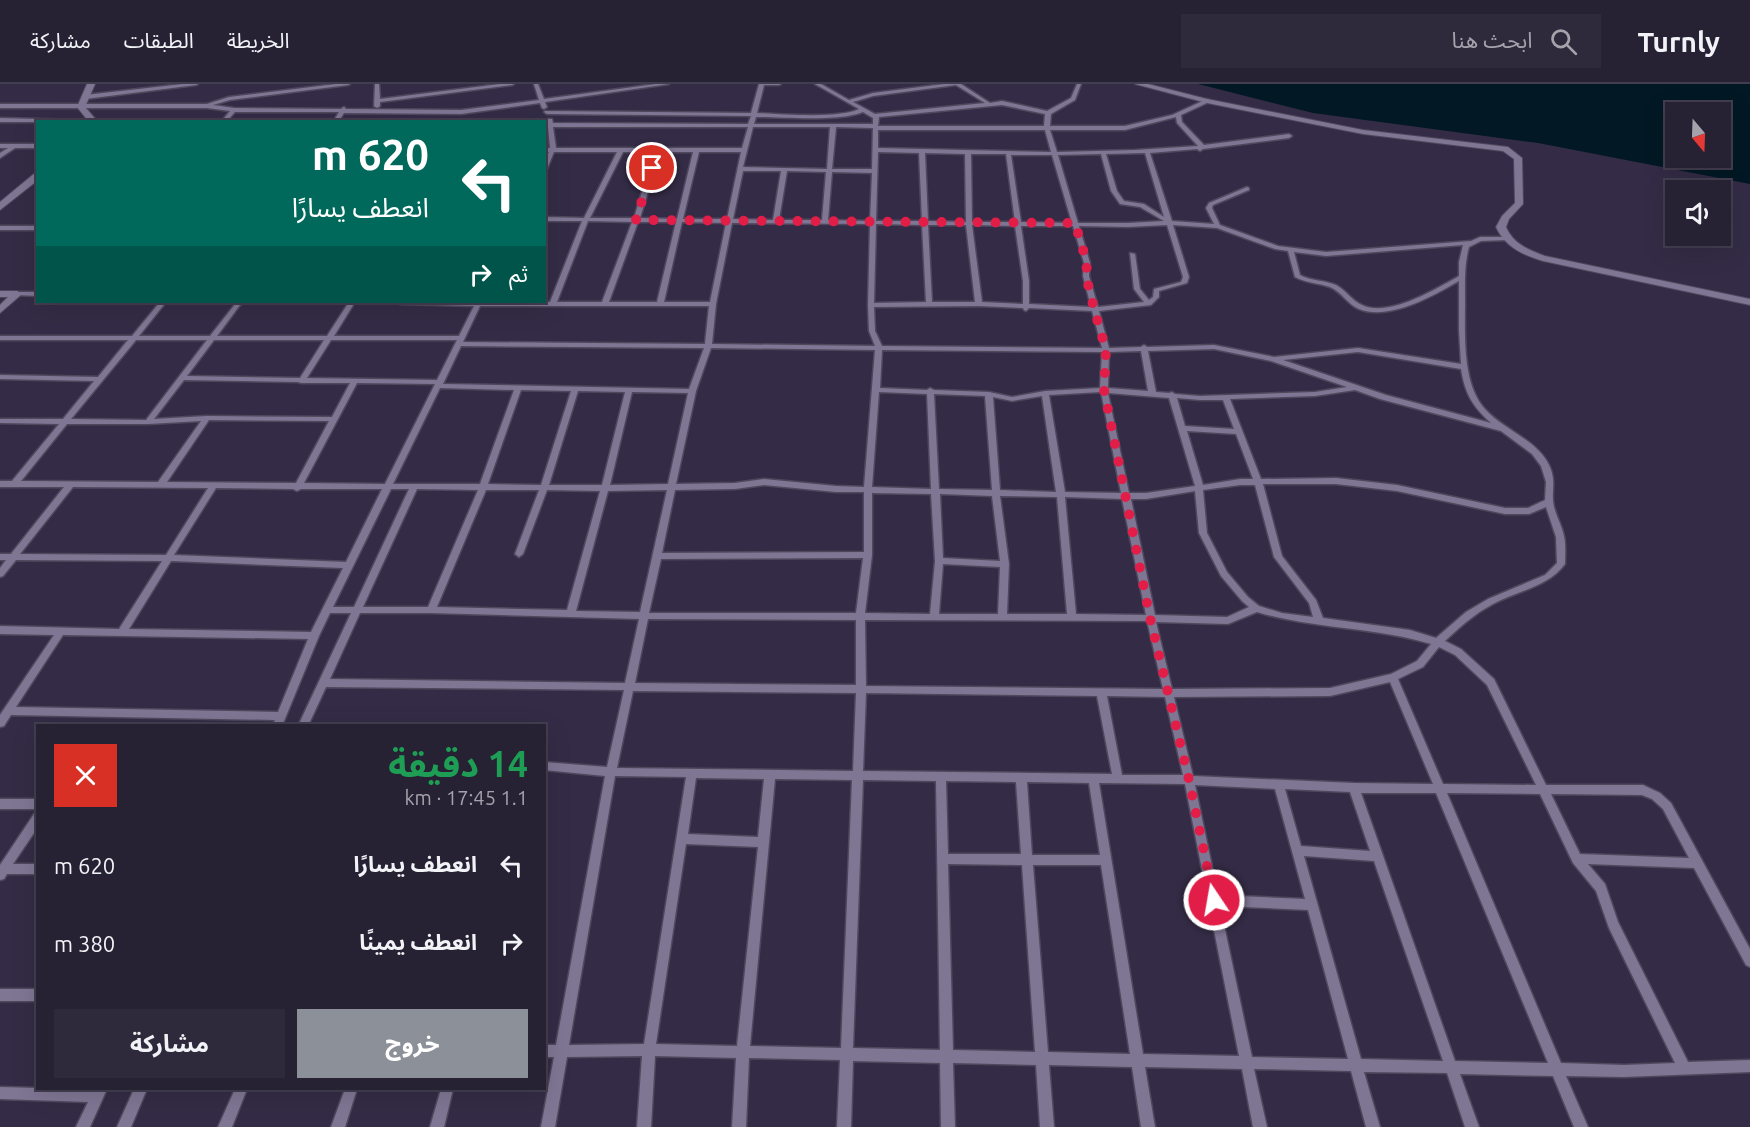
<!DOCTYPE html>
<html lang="ar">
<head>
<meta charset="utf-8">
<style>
  :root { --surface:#272134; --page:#2f293c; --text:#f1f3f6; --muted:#a4a3ac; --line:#433e4f; --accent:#8c9099 }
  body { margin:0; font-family:Ubuntu,"Noto Sans Arabic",sans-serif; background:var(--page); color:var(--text); direction:rtl; height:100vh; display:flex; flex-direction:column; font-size:22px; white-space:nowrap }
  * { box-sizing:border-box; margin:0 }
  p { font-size:20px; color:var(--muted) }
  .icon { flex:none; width:33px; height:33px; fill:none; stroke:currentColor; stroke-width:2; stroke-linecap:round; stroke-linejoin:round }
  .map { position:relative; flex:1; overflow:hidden; direction:ltr }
  .side { position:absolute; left:36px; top:640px; width:510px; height:366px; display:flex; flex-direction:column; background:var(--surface); border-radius:0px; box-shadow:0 6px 24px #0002,0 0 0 2px var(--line); direction:rtl }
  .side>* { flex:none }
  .banner { position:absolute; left:36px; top:36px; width:510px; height:183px; border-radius:0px; box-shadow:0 6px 24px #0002,0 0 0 2px var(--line); direction:rtl; background:#00695c; color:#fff; overflow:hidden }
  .needle { width:39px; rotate:161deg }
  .tools { position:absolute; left:1665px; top:18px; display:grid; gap:12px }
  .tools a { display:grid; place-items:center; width:66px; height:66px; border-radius:0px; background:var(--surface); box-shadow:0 6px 24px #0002,0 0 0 2px var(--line); font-size:30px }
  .pin { position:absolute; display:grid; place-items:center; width:51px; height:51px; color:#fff; margin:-26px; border:3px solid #fff; border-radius:50%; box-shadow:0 2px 6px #0007 }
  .me { position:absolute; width:66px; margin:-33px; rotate:348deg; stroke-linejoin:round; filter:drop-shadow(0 0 4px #0008) }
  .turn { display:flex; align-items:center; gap:21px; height:126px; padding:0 18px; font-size:27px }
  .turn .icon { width:78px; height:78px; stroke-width:2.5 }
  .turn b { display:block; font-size:42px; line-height:51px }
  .then { display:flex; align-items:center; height:57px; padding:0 18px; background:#0003; gap:12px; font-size:22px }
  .round { display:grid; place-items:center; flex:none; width:63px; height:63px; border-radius:0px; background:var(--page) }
  .headline { display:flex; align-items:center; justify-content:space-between; height:102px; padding:0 18px }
  h1 { font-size:36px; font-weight:700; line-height:45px; color:#1e9e55 }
  .action { display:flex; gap:12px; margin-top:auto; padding:12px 18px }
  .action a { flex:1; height:69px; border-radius:0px; background:var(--accent); color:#fff; font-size:24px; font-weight:700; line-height:69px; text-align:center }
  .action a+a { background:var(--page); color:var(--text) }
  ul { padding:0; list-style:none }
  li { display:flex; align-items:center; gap:18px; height:78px; padding:0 18px }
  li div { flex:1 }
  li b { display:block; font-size:22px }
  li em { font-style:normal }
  header { display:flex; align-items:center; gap:36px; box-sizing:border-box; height:84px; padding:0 30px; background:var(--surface); border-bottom:2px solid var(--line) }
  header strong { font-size:28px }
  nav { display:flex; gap:33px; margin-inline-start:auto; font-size:21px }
  .search { width:420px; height:54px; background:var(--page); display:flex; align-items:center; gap:15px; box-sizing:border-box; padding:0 21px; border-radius:0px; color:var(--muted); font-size:22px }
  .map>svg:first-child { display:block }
  .water { fill:#021925; fill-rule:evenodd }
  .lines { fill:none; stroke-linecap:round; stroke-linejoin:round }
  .street-casing { stroke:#4f485d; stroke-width:3 }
  .secondary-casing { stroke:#4f485d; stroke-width:2 }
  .street { fill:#7f7694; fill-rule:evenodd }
  .secondary { fill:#7f7694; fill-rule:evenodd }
  .route { stroke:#e11d48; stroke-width:10; stroke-dasharray:0 18 }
</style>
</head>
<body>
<header>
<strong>Turnly</strong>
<div class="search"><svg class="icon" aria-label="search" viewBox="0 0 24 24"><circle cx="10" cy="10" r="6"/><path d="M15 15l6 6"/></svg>ابحث هنا</div>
<nav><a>الخريطة</a><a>الطبقات</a><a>مشاركة</a></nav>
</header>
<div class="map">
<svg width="1750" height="1043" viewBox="0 0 1750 1043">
  <rect width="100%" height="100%" fill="#342c46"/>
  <path class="water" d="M1198 0H1750V100L1538 59 1313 29ZM1676 28H1720V74H1676Z"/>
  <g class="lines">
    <g class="street-casing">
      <path id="street" d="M183 0H198L196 1 85 15 82 13 85 11Z
        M336 0H350L348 1 230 16 213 21 234 24 341 25 344 23 346 25 461 26 539 16 534 0H538L544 15 656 0H669L545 18 547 23 544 25 542 24 540 19 461 30 344 29 338 38H333L339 28H235L226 38H221L230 27 207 24H0V20H207L229 13Z
        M375 0H379L380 15 500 0H514L512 1 380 18V22L377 24 374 22Z
        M759 0H781L779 1H764L757 29C782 30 838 35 859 25L815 0H821L849 16 873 9 944 0H961L990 19 1002 17 1047 27 1071 14 1077 0H1081L1075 16 1051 30 1050 42H1125L1172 31 1207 15 1209 16V18L1181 31 1182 38 1204 61 1289 50 1292 52 1289 54 1203 65 1200 67 1197 65 1150 69 1172 137 1214 140 1206 124 1209 119 1247 103 1249 104V106L1213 121 1212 124 1220 141 1278 162 1326 168 1471 157 1480 153H1509V155L1507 156 1481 157 1469 163C1464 181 1465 199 1465 218 1465 249 1462 299 1484 324 1503 346 1536 355 1549 381 1556 396 1552 404 1553 417 1554 429 1562 441 1564 452 1566 461 1565 471 1565 480 1548 503 1517 507 1493 520 1474 530 1460 543 1445 557L1461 565 1494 595 1546 701H1643L1660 709 1671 719 1750 865V883L1746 881 1694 784 1588 780 1605 800 1618 838 1688 978 1750 976V988L1624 993 1566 992 1588 1043H1574L1553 992 1460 990 1479 1043H1465L1447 989 1364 988 1380 1043H1366L1351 987 1254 985 1267 1043H1253L1242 985 1145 983 1155 1043H1141L1132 983 1049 981 1054 1043H1040L1036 981 953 979 955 1043H941L940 979 853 977 851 1043H837L840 976 749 974 746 1043H732L736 974 655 972 651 1043H637L642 972 567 973 555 1043H541L554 973H544V961H556L605 692 544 686V678L607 683 624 606 326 603 308 642H298L351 529H330L319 552 282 642H272L275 636 11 631 4 642 0 643V631L54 551 0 550V542L119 545 162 477 16 476 3 492 0 493V484L6 476H0V470H11L64 403H0V397H12L59 340 0 339V335H63L94 297 0 295V291L98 293 128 256H0V252H132L160 218H166L139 252H210L236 219 246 218 240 221 217 252H327L349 218H355L334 252H459L474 222 400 220 397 218H550L582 137H544V133L584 134 617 68H554L547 85 544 87V77L549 68H544V64H550L548 43H544V39H548V35H552L553 39 748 40 751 32 547 30 544 28 545 27 751 29ZM956 1 985 19 875 30 853 18 873 12ZM1002 21 1045 30 1044 42H878L879 33ZM863 28 873 34V40H754L756 33C783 33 839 38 863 28ZM1176 33 1177 39 1198 62 1135 66 1057 68 1050 46H1125ZM553 43H748L742 64H556ZM753 43H830L827 85 743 83ZM836 43 873 44 872 85H832ZM878 46H1045L1051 68 878 64ZM623 68H654L634 134H590ZM660 68H693L677 135 640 134ZM699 68H741L727 135H683ZM878 68 919 69 922 137H876ZM925 69 965 70 966 138 928 137ZM1145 69 1164 133 1144 120 1124 117 1117 107 1106 70ZM971 70H1006L1015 138H972ZM1101 70 1111 107 1120 120 1140 123 1164 137 1128 139H1078L1058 71ZM1011 71H1052L1072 139 1021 138ZM743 87H781L773 136 733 135ZM787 87 826 88 822 136H779ZM832 88 872 89 870 137 828 136ZM588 137 632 138 602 218H557ZM638 138H676L657 218H609ZM682 138 726 139 710 218H664ZM732 139 870 140 868 221 869 247 875 262 712 260 716 220ZM876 140 922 141 926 218 874 219ZM928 141H966L975 218H932ZM972 141 1015 142 1023 197V220L982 218ZM1167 141 1183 193 1181 198 1154 205 1153 213 1149 216 1140 205 1135 170 1130 169 1134 205 1144 218 1098 223 1089 192 1090 179 1079 142 1128 143ZM1173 141 1217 144 1275 165 1288 167 1295 193C1306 199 1318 199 1330 203 1342 208 1348 221 1359 225 1389 237 1433 212 1459 197V246L1461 280 1358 264 1274 273 1214 261 1147 263 1144 261 1141 263 1109 264 1099 227 1151 221 1159 213V207L1187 199 1189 193ZM1021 142H1073L1084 179 1083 192 1091 223 1029 220V197ZM1463 161 1459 178V192C1436 205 1388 234 1362 221 1352 217 1346 206 1336 201 1325 196 1311 197 1300 191L1294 168 1326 172ZM480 222H709L705 260 463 258ZM979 222 1023 224 1024 226 1026 227 1029 224 1092 227 1102 264 882 262 875 247 874 223ZM136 256H207L146 336 71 335ZM214 256H324L300 294 187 292ZM331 256H457L437 296 307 294ZM461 262 704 264 689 305 443 300ZM711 264 875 266 864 403 836 402 764 395 735 399 676 400 696 307ZM1214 265 1271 277 1347 303 1315 308 1200 312 1175 310 1172 308 1169 309 1156 308 1148 267ZM882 266 1102 268 1100 304 1045 307 1012 313 989 308 934 306 930 304 927 306 880 304ZM1141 267 1148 307 1108 304 1109 268ZM1358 268 1461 285C1465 309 1472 322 1491 339L1386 311 1283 276ZM184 296 298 298 301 299H350L332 333 207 332 154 335ZM357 299 435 300 385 400 304 399ZM440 304 514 306 480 400H393ZM521 306 571 307 541 401 488 400ZM1355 306 1380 315 1501 347 1532 370 1541 382 1546 398 1545 416 1528 424H1505L1397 401 1336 394 1261 395 1230 315 1315 312ZM578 307 625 308 602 401H549ZM632 308 688 309 668 400 610 401ZM879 308 927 310 931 405 872 403ZM1101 308 1121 409 1065 408 1049 311ZM1108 309 1169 314 1195 402 1146 409H1129ZM934 310 985 312 992 406 939 405ZM1042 312 1056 408 1000 406 993 313 1012 317ZM1177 314 1200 316H1223L1234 345 1185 342ZM209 336 329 337 296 399 167 398ZM201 337 158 398 21 397 67 340H148ZM1187 347 1236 350 1253 395H1240L1203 401ZM1263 400H1336L1397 407 1505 430H1529L1546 423 1556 453 1557 479 1545 491 1488 515 1466 528 1436 554 1410 546 1323 534 1316 516 1282 472ZM764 401 836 408H864V468L662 469 675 406 735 405ZM1240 401H1255L1274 473 1309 519 1313 533 1282 529 1259 522 1248 513 1227 488 1207 449 1203 406ZM73 403 208 404 166 471 20 470ZM216 404 293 405 297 407 301 405H382L346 478 174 471ZM391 405H409L354 523H333ZM417 405 478 406 428 523H363ZM486 406H539L515 470 519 473 523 470 547 406 600 407 567 526 437 523ZM667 406 640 528 576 527 608 407ZM1195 407 1199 449 1221 492 1242 517 1249 523 1227 533 1155 531 1131 415H1146ZM872 409 931 410 935 477 930 530 865 529 872 471ZM940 410 992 412 1000 477 943 474ZM1000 412 1057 413 1067 530H1007L1009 480ZM1065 413 1122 415 1146 531 1076 530ZM863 474 856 529H649L661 475ZM171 477 343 484 311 548 129 545ZM943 480 1000 483 998 530H939ZM1257 528C1313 545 1374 543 1431 560L1417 577 1391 590 1330 604 1172 605 1156 538 1228 540ZM360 529H431L639 535 625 599 330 595ZM648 535 856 536V601L635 599ZM865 536 1147 537 1163 605 866 602ZM63 551 308 555 278 628 16 623ZM1439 563 1455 571 1487 601 1536 701 1443 700 1398 595 1423 583ZM1390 598 1433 700 1354 699 1193 692 1174 613 1330 612ZM633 607 856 609 853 687 617 684ZM866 609 1097 612 1112 690 863 687ZM1107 612 1165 613 1183 691H1122ZM615 692 686 693 644 960 569 961ZM696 694 764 695 758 753 688 750ZM775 695 852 696 841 964 750 962ZM863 696 936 697 940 966 853 964ZM946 697 1016 698 1021 770H948ZM1027 698 1089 699 1100 771H1032ZM1099 699 1185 700 1239 972 1143 970ZM1195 701 1275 705 1305 815 1218 811ZM1285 705 1350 708 1370 767 1301 762ZM1361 709H1436L1548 979 1455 977ZM1447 709 1540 710 1573 779 1596 807 1609 844 1675 979 1624 981 1561 979ZM1551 710 1642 711 1652 715 1663 725 1689 774 1580 770ZM686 760 758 763 737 962 656 960ZM1304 772 1374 777 1443 977 1361 975ZM948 780 1022 781 1035 968 953 966ZM1033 781H1101L1130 970 1048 968ZM1220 822 1308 826 1348 975 1252 973Z
        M0 34 76 36 78 38H0Z
        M0 60H38V64H15L0 74V69L8 64H0Z
        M0 142H38V146H0Z
        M17 208H38V212L15 211 14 210Z
        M0 715H38V725H0Z
        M38 728V743L13 780H38V790H7L4 795 0 796V781L34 730Z
        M0 905H38V917H0Z
        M0 1003 38 1004V1005H107L90 1043H76L88 1018 0 1015Z
        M134 1005H147L131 1043H117Z
        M235 1005H247L232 1043H218Z
        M345 1005H357L345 1043H331Z
        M441 1005H453L444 1043H430Z"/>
    </g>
    <g class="secondary-casing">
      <path id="secondary" d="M87 0H95L85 23 98 38H89L77 23Z
        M1135 0H1148L1207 15 1363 46 1508 63 1522 74 1523 120 1509 135 1506 143C1513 160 1529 166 1545 172L1750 215V221L1543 177C1523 171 1505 163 1496 143L1502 132 1515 119 1514 75 1503 67 1363 50 1207 19Z
        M35 89H38V96L0 126V118Z
        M0 207H17L22 210 0 229V221L8 213H0Z"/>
    </g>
    <use href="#street" class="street"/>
    <use href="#secondary" class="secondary"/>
  </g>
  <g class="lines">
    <path class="route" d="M652 84 636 136 1075 139 1087 179 1086 192 1094 225 1106 266 1104 306 1150 534 1189 696 1214 816"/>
  </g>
</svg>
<div class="tools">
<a><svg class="needle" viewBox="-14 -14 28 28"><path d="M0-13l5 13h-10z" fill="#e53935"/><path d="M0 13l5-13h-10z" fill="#a4a3ac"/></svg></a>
<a><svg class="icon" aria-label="sound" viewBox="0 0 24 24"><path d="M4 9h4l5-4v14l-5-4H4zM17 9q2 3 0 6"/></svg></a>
</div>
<div class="pin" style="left:652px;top:84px;background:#d93025"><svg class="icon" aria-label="arrive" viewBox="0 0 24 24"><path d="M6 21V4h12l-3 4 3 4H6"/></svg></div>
<svg class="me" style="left:1214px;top:816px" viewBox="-20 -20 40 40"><circle r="17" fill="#e11d48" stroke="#fff" stroke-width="3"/><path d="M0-11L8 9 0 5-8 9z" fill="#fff"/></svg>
<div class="banner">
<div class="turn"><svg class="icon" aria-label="left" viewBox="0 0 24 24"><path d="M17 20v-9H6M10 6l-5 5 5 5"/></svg><div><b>620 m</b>انعطف يسارًا</div></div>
<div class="then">ثم<svg class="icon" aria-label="right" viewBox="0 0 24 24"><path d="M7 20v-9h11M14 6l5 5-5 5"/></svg></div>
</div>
<section class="side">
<div class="headline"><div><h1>14 دقيقة</h1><p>1.1 km · 17:45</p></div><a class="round" style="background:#d93025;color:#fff"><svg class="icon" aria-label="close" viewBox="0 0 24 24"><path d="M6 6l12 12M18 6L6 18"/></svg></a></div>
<ul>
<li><svg class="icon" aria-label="left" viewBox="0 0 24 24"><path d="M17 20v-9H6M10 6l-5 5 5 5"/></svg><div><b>انعطف يسارًا</b></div><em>620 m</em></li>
<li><svg class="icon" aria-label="right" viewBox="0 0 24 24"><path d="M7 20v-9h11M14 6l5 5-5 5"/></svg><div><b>انعطف يمينًا</b></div><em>380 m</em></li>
</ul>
<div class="action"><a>خروج</a><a>مشاركة</a></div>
</section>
</div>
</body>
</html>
